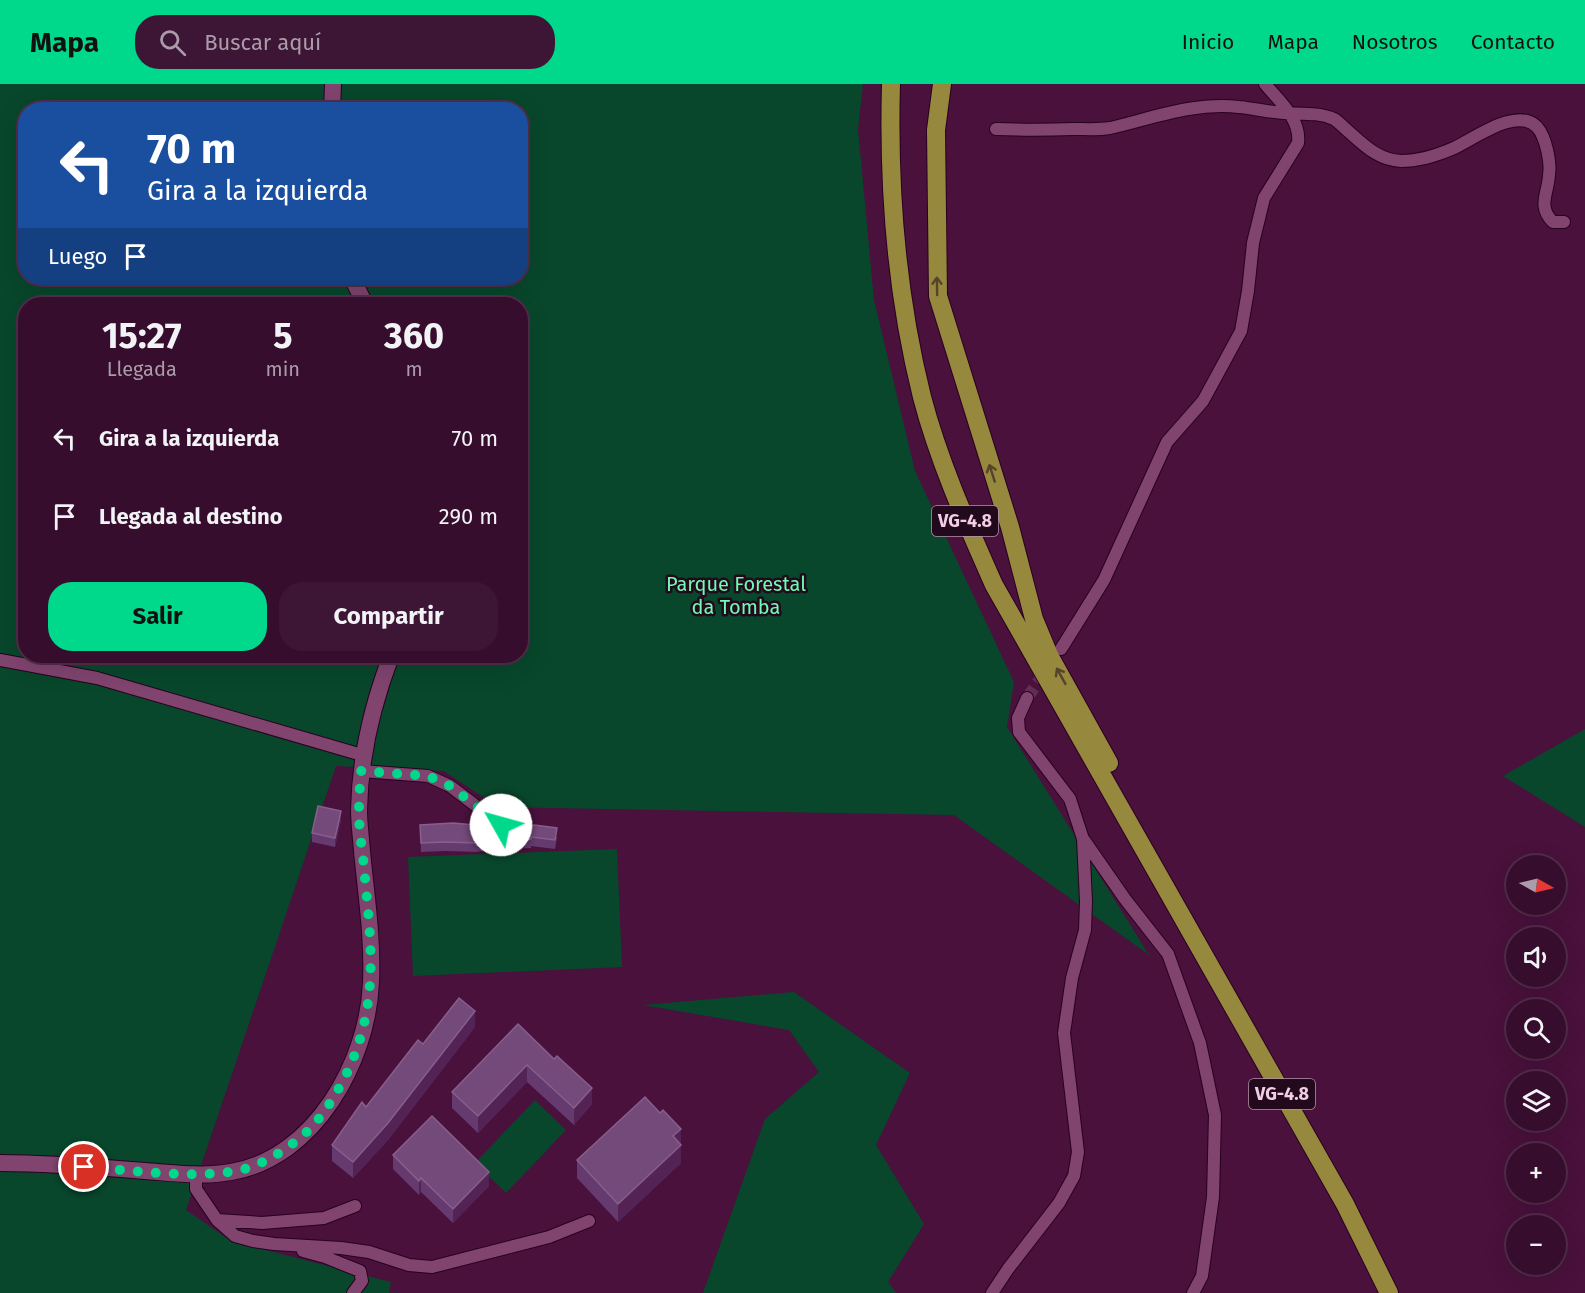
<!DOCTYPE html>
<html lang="es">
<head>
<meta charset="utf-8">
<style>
  :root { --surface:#370d2d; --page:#3e1635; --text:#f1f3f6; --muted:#aa9caa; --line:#512d49; --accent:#00d98c }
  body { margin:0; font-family:"Fira Sans",sans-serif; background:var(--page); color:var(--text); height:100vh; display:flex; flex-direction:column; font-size:22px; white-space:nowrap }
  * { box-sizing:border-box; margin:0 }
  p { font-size:20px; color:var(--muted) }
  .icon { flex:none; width:33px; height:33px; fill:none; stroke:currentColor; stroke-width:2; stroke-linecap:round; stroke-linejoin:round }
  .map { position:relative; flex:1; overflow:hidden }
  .drawer { position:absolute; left:18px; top:213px; width:510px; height:366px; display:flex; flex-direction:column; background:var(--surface); border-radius:24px; box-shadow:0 6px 24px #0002,0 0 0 2px var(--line) }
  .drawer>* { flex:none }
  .hud { position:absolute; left:18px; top:18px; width:510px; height:183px; border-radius:24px; box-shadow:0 6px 24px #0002,0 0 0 2px var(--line); background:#1a4fa0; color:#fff; overflow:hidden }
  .needle { width:39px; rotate:98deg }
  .controls { position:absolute; left:1506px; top:771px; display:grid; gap:12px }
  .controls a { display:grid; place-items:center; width:60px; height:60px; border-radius:50%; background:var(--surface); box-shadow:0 6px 24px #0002,0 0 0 2px var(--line); font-size:30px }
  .pin { position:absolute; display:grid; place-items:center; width:51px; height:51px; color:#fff; margin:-26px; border:3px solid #fff; border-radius:50%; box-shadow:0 2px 6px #0007 }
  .me { position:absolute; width:66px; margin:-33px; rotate:308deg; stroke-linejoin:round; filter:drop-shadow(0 0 4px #0008) }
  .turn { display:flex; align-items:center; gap:21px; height:126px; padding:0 30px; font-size:27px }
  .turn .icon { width:78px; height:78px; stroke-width:2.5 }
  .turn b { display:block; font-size:42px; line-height:51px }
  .then { display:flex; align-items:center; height:57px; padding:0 30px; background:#0003; gap:12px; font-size:22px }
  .eta { display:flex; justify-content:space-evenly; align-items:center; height:102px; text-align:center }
  .eta b { font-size:36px; font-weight:700; line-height:42px }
  .button { display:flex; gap:12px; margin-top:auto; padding:12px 30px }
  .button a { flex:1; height:69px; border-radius:24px; background:var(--accent); color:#111; font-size:24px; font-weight:700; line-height:69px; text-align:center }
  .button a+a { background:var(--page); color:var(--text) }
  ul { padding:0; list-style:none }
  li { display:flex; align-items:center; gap:18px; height:78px; padding:0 30px }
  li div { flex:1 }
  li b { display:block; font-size:22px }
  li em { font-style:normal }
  header { display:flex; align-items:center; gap:36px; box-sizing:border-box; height:84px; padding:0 30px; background:var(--accent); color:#111 }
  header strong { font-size:28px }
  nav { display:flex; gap:33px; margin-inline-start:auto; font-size:21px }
  .search { width:420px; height:54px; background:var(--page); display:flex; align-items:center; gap:15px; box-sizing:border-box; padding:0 21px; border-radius:24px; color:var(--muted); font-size:22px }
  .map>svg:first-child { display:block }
  .green { fill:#08472c; fill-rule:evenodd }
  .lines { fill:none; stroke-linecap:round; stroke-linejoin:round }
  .street-tunnel { stroke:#622d55; stroke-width:12; stroke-dasharray:12 6; stroke-linecap:butt }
  .street-casing { stroke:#290120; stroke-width:14 }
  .secondary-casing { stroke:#290120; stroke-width:18 }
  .highway-casing { stroke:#290120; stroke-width:20 }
  .street { stroke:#80446f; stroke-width:12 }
  .secondary { stroke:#80446f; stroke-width:16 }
  .highway { stroke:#96883c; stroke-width:18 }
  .wall { fill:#653a6e }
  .shaded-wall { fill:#532355 }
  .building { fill:#744a7b; stroke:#875f8b; stroke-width:1.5 }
  .oneway { stroke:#56432a }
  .route { stroke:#00d98c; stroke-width:10; stroke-dasharray:0 18 }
  .labels { text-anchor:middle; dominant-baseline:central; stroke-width:5; stroke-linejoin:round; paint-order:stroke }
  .shield { fill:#220a1c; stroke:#b393a9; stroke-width:1.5 }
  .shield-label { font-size:18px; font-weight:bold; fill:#f1cee5 }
  .park-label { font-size:20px; fill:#70fab4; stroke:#220a1c }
</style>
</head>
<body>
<header>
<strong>Mapa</strong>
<div class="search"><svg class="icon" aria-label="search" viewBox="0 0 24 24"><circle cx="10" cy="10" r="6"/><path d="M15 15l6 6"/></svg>Buscar aquí</div>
<nav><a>Inicio</a><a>Mapa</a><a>Nosotros</a><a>Contacto</a></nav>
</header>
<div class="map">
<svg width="1585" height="1209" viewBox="0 0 1585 1209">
  <rect width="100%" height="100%" fill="#49113c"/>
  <path class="green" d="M0 0H863L858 45 874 216 915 387 1014 598 1007 643 1149 871 954 731 498 723 444 687 336 682 186 1126 231 1157 391 1198 389 1209H0ZM26 26H520V194H26ZM26 220H520V572H26Z
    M1585 645V743L1503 692Z
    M617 765 622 883 413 892 408 773Z
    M794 908 910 989 876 1061 924 1140 888 1198 896 1209H703L765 1035 819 988 789 946 643 921Z
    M535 1016 566 1046 506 1109 475 1079Z"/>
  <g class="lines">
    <path class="street-tunnel" d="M1027 614 1047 585"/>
    <g class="street-casing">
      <path id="street" d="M996 45C1022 46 1047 46 1073 45 1085 45 1098 46 1110 44 1153 34 1193 18 1239 23 1251 24 1263 27 1275 28 1294 31 1316 27 1334 35 1339 38 1343 43 1348 47 1364 61 1378 76 1401 77 1419 77 1438 71 1454 64 1474 55 1517 22 1537 43 1546 53 1551 79 1549 91 1548 110 1537 122 1553 138H1564
        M1061 565 1104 496 1167 358 1203 317 1241 247 1248 207 1253 159 1264 114 1298 59C1301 35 1279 17 1265 0
        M0 576 97 594 362 671
        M361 687 428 692 450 702 501 741
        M1084 756 1125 815 1168 870 1200 959 1215 1031 1213 1113 1202 1192 1193 1209
        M196 1090V1105L217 1136 235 1152 253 1157 274 1160 341 1164 369 1168 409 1181 432 1183 549 1153 589 1137
        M217 1136 262 1139 324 1134 355 1122
        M303 1167 325 1173 360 1187 362 1197 353 1209
        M992 1209 1008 1185 1059 1119 1074 1092 1078 1068 1064 949 1072 894 1085 846 1086 817 1083 755 1070 715 1019 648 1018 634 1027 614"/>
    </g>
    <g class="secondary-casing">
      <path id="secondary" d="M332 26 333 0
        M352 194 365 220
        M0 1079C48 1079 97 1083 145 1087 173 1089 203 1093 231 1088 315 1074 368 977 371 898 373 854 366 810 362 767 361 753 359 739 359 726 360 672 372 622 391 572"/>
    </g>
    <g class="highway-casing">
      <path id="highway" d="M891 0C888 107 896 209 922 313 939 378 967 440 994 501L1345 1120 1389 1209
        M942 0 936 46 938 212 1010 443 1034 535 1049 571 1109 679"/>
    </g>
    <use href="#street" class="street"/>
    <use href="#secondary" class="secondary"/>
    <use href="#highway" class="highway"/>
  </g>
  <path class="wall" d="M341 736 335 763 312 758V749Z
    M420 741 475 745 557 753 555 765 531 762V764L503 765 502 764 477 768 445 767 421 768Z
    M518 940 592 1020 574 1041 527 998 478 1049 452 1024V1008Z
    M475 943 388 1056 353 1094 332 1077V1061L423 960Z
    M681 1045V1079L618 1138 577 1094V1076Z
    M393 1071 489 1102 453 1139 421 1108 419 1111 393 1085Z"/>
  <path class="shaded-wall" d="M341 727V736L335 763V754Z
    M475 927V943L388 1056 353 1094V1078Z
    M527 981V998L478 1049V1032Z
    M592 1004V1020L574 1041V1024Z
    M681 1045V1079L618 1138V1120L673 1052Z
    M489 1088V1102L453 1139V1125Z
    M421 1094V1108L419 1111V1097Z"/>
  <path class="building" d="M318 722 341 727 335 754 312 749Z
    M453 739 475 741V745L494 742 534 741 557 744 555 756 531 753V755L503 757 502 755 477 759 445 758 421 759 420 741Z
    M459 914 475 927 388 1039 353 1078 332 1061 362 1018 366 1023 418 956 423 960Z
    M518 940 554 975 557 972 592 1004 574 1024 527 981 478 1032 452 1008Z
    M645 1013 660 1029 663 1026 681 1045 673 1052 681 1061 618 1120 577 1076Z
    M432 1032 489 1088 453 1125 421 1094 419 1097 393 1071Z"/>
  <defs><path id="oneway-shaft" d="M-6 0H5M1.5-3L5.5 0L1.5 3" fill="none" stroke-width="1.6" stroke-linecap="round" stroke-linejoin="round" transform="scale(1.5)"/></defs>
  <g class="oneway">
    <use href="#oneway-shaft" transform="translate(937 202) rotate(-91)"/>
    <use href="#oneway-shaft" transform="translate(992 389) rotate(-108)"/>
    <use href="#oneway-shaft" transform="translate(1061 592) rotate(-119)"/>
  </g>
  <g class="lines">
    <path class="route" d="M84 1083C131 1086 181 1094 229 1088 256 1085 280 1070 301 1053 321 1036 334 1014 346 991 382 915 370 853 363 773 361 758 359 742 359 728 359 714 360 700 361 687L428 692 450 702 501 741"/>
  </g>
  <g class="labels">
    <g class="shield">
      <rect x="932" y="422" width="66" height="30" rx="4.5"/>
      <rect x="1249" y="995" width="66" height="30" rx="4.5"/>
    </g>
    <g class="shield-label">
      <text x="965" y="437">VG-4.8</text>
      <text x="1282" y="1010">VG-4.8</text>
    </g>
    <g class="park-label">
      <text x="736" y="500">Parque Forestal<tspan x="736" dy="23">da Tomba</tspan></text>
    </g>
  </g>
</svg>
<div class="controls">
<a><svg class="needle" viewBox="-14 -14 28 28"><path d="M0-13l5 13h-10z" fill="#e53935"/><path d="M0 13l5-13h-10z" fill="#aa9caa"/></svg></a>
<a><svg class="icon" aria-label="sound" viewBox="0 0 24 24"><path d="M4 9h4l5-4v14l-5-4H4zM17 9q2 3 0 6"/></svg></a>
<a><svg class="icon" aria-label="search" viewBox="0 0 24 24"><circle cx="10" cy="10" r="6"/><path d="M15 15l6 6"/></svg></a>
<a><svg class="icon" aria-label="layers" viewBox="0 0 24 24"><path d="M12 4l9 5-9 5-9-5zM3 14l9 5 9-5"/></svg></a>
<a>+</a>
<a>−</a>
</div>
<div class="pin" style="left:84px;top:1083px;background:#d93025"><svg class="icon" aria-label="arrive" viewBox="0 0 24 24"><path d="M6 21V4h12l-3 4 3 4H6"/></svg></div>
<svg class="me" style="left:501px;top:741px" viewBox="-20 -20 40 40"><circle r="19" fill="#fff"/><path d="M0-13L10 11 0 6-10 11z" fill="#00d98c"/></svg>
<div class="hud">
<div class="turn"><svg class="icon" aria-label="left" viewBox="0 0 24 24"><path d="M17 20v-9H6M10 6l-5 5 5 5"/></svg><div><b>70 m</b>Gira a la izquierda</div></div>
<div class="then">Luego<svg class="icon" aria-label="arrive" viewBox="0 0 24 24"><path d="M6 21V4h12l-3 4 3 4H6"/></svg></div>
</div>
<section class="drawer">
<div class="eta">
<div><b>15:27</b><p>Llegada</p></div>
<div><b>5</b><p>min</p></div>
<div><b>360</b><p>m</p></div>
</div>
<ul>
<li><svg class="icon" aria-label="left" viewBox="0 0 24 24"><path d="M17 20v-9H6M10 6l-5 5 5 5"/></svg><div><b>Gira a la izquierda</b></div><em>70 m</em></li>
<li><svg class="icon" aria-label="arrive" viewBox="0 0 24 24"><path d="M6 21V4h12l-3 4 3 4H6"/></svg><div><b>Llegada al destino</b></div><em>290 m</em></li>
</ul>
<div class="button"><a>Salir</a><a>Compartir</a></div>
</section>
</div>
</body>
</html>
